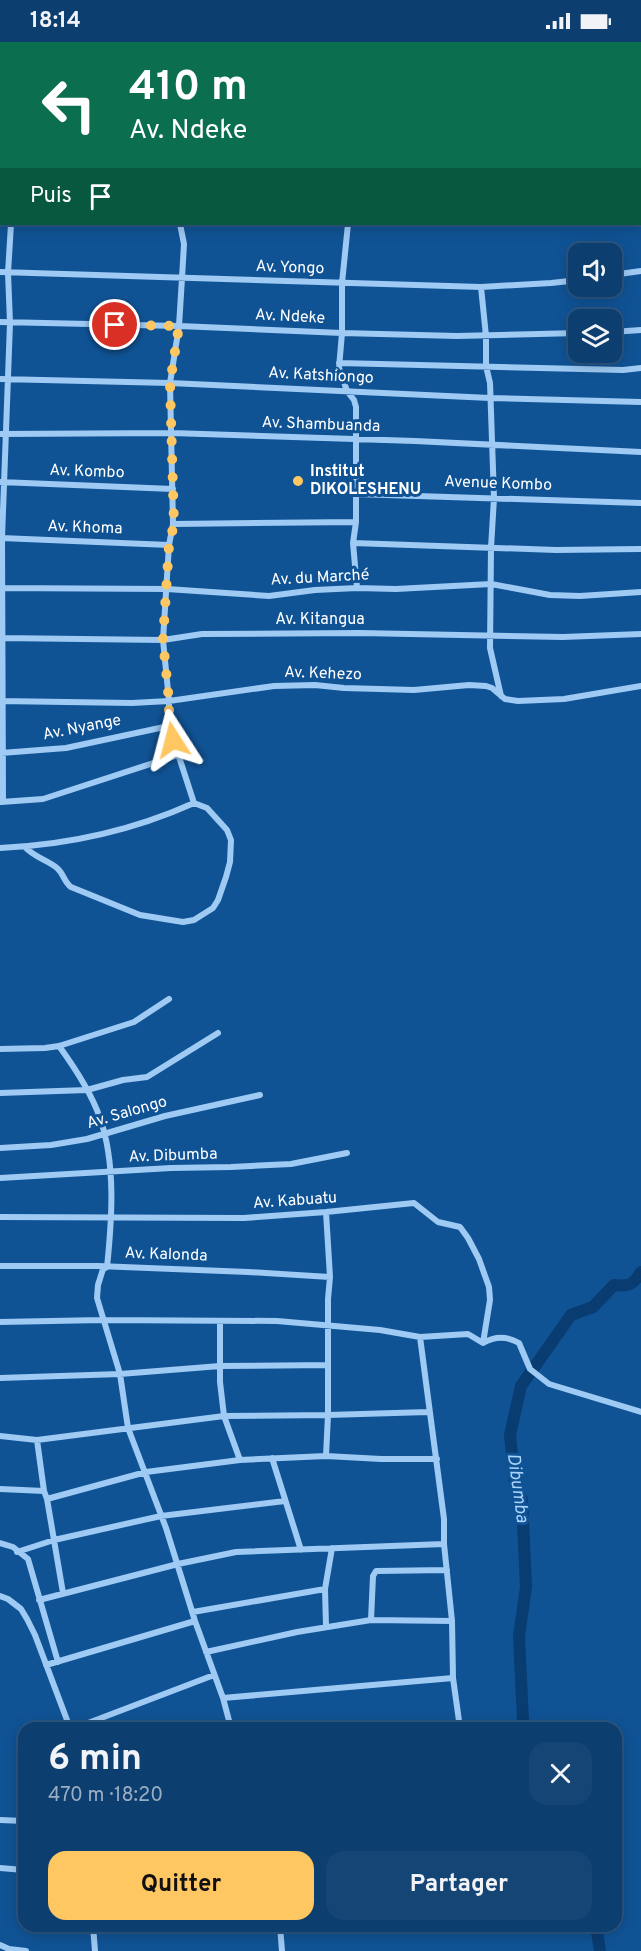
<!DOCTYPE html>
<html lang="fr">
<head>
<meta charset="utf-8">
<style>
  :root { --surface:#0c3e70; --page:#154575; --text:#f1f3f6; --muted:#9aaec3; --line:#2c5783; --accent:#ffc761 }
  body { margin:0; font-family:Overpass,sans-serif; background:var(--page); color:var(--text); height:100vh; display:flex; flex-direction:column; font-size:22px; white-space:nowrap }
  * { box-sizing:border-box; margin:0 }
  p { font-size:20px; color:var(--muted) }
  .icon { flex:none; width:33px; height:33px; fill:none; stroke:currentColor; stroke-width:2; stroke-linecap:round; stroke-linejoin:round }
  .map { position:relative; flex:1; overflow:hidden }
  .panel { position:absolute; left:18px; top:1680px; width:604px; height:210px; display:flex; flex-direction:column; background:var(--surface); border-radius:18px; box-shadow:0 3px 15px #0003,0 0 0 2px var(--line) }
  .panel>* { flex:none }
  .hud { position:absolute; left:0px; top:0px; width:642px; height:183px; box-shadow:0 3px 15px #0003,0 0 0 2px var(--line); background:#0b6e4f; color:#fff; overflow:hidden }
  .buttons { position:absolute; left:568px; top:201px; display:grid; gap:12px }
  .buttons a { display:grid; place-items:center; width:54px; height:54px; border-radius:12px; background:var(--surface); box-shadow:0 3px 15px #0003,0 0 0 2px var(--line); font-size:30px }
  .pin { position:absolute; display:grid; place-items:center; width:51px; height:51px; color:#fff; margin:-26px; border:3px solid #fff; border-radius:50%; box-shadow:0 2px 6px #0007 }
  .me { position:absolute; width:66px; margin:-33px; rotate:351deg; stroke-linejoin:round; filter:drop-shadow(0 0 4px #0008) }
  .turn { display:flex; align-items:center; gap:21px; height:126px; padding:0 30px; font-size:27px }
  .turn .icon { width:78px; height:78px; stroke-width:2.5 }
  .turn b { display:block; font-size:42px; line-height:51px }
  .then { display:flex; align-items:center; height:57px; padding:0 30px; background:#0003; gap:12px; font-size:22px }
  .round { display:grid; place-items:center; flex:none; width:63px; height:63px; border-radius:18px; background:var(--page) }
  .head { display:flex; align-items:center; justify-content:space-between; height:102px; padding:0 30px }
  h1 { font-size:36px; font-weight:700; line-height:45px }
  .button { display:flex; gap:12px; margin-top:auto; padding:12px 30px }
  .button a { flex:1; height:69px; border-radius:18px; background:var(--accent); color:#111; font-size:24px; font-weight:700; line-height:69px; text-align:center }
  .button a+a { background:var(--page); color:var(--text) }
  .status { display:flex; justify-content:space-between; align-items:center; height:42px; padding:0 30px; background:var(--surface); direction:ltr }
  .status svg { height:16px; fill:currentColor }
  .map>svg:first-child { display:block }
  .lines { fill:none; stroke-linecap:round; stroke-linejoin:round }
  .river { stroke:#093c71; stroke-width:12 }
  .minor { stroke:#9ecaf4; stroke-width:6 }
  .route { stroke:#ffc761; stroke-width:10; stroke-dasharray:0 18 }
  .poi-dot { fill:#ffc761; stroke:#105395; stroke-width:2 }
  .labels { text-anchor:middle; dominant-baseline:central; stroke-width:6; stroke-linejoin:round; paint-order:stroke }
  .street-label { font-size:16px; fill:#fff; stroke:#105395 }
  .poi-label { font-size:16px; font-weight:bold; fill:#fff; stroke:#105395; text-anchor:start }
  .water-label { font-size:18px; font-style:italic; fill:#aad4fb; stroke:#105395 }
</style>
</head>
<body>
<div class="status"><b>18:14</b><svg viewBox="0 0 49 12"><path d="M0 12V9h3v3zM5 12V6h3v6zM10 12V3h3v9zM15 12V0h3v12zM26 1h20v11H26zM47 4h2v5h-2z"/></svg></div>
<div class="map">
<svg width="641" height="1909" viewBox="0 0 641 1909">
  <rect width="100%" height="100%" fill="#105395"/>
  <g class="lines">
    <path class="river" d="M527 1686 523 1679 519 1594 526 1545 522 1458 515 1443 510 1393 521 1344 571 1273 593 1265 614 1243C629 1245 634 1242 641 1230
      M596 1884 600 1909"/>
    <path class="minor" d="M7 0V2
      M430 0V2
      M188 2V0
      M361 2V0
      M492 2 514 0
      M0 9H2
      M640 36H641
      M0 69H2
      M640 86H641
      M0 115H2
      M640 151 641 154
      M0 173H2
      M180 182 184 202 182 236 179 284 170 341 173 482 169 503 163 598 169 659V684L194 761
      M348 182 342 241V291L339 326 347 349 354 358 356 365V480L353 501 357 546
      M387 182H418
      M0 230 481 245 551 241 579 238
      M612 233 641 229
      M481 245 486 294V324L490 341 494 456 491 506 490 606 501 654
      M0 280 179 284 342 291 457 294 579 291
      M612 290 641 288
      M339 321 623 328 641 326
      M0 337 170 341 490 356 641 360
      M0 392 172 391 415 399 641 410
      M0 440 173 447
      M355 452 641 461
      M173 482 356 480
      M1 496 169 503
      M353 501 556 508 641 507
      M0 546 167 547 269 554 315 548 357 546 396 547 491 542 550 553 580 554 641 550
      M0 596 163 598 202 592 360 591 563 595 641 592
      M0 659 132 661 169 659 274 644 315 643 344 646 414 648 469 643 486 644 492 646 505 657 518 659 564 657 641 644
      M1 711 66 706 169 684
      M1 760 43 757 178 713
      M3 760 2 496 10 281 8 231 11 182
      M0 806C66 803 134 788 194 761L207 766 227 788 231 798 230 820 226 835 218 858 213 866 194 878 183 880 140 873 71 845C64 840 64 832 57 826 47 818 34 815 25 805
      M59 1004C75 1026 91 1050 100 1076 116 1122 112 1177 107 1225L103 1227 98 1243 97 1256 120 1332 128 1386 166 1486 195 1579 223 1656 231 1686
      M0 1007 45 1006 59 1004 134 980 169 957
      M0 1051 87 1048 123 1038 147 1035 218 991
      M0 1106 51 1103 87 1097 165 1074 260 1053
      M0 1136 171 1126 231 1125 291 1122 347 1111
      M326 1170 330 1235 328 1257V1373L326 1414
      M0 1175 244 1176 326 1170 414 1161 438 1180 460 1185 468 1196 479 1217 489 1245 490 1258 483 1301
      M0 1224H98L248 1230 330 1235
      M220 1279V1340L224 1374 240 1418
      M0 1280 102 1278 277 1279 380 1288 420 1295 468 1292 483 1301C495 1294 507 1294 519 1301L530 1327 549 1342 641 1370
      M420 1295 444 1477V1502L452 1579 453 1636 460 1686
      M0 1336 120 1332 220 1324 328 1323
      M0 1394 37 1398 224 1374 328 1373 428 1370
      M37 1398 44 1449 47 1457 63 1551
      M272 1416 301 1508
      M0 1447 44 1449
      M47 1457 146 1430 240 1418 326 1414 381 1417H437
      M0 1501 13 1505 28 1517 58 1620
      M17 1510 54 1498 161 1474 285 1459
      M0 1554 8 1557 21 1567 27 1577 35 1593 70 1686
      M39 1558 178 1522 236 1510 444 1502
      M193 1570 325 1547
      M371 1578 373 1534 376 1529 447 1528
      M326 1584 325 1547 332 1506
      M206 1610 297 1590 371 1578 452 1579
      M46 1623 195 1579
      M223 1656 453 1636
      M75 1686 214 1633
      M0 1778 24 1779
      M0 1826 24 1828
      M93 1884 95 1909
      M280 1884 282 1909
      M0 1903 9 1907 26 1909"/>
  </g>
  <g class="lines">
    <path class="route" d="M115 283 179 284 170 341 174 482 169 503 163 598 169 659V684L173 698"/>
  </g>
  <circle class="poi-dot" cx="298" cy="439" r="6"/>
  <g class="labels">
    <g class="street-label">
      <text transform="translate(290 226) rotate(2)">Av. Yongo</text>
      <text transform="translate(290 275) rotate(3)">Av. Ndeke</text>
      <text transform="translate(321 334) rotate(3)">Av. Katshiongo</text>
      <text transform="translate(321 383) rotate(2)">Av. Shambuanda</text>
      <text transform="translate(87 430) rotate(2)">Av. Kombo</text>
      <text transform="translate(498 442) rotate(2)">Avenue Kombo</text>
      <text transform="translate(85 486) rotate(2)">Av. Khoma</text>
      <text transform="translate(320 536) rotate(-3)">Av. du Marché</text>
      <text x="320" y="578">Av. Kitangua</text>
      <text transform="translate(323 632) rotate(2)">Av. Kehezo</text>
      <text transform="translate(82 686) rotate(-11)">Av. Nyange</text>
      <text transform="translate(127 1071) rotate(-16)">Av. Salongo</text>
      <text transform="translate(173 1114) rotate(-2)">Av. Dibumba</text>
      <text transform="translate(295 1159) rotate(-4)">Av. Kabuatu</text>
      <text transform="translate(166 1213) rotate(2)">Av. Kalonda</text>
    </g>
    <g class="poi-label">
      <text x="310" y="430">Institut<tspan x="310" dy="18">DIKOLESHENU</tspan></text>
    </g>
    <g class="water-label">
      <text transform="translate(517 1446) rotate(82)">Dibumba</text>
    </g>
  </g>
</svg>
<div class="buttons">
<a><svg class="icon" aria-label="sound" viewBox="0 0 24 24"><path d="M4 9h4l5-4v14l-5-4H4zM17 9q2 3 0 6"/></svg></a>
<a><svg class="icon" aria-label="layers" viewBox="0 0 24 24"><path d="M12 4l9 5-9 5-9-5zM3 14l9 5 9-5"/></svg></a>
</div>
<div class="pin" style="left:115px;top:283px;background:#d93025"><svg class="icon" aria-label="arrive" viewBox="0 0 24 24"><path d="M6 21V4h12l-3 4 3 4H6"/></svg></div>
<svg class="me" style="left:173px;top:698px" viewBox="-20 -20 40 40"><path d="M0-17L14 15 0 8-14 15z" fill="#ffc761" stroke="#fff" stroke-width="4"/></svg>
<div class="hud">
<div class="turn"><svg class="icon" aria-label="left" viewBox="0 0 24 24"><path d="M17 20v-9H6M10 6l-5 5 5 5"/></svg><div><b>410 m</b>Av. Ndeke</div></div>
<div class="then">Puis<svg class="icon" aria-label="arrive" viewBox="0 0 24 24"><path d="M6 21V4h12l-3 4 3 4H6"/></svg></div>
</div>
<section class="panel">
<div class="head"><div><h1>6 min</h1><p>470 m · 18:20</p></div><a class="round"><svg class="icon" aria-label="close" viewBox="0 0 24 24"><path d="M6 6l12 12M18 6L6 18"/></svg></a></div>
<div class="button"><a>Quitter</a><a>Partager</a></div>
</section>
</div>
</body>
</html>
